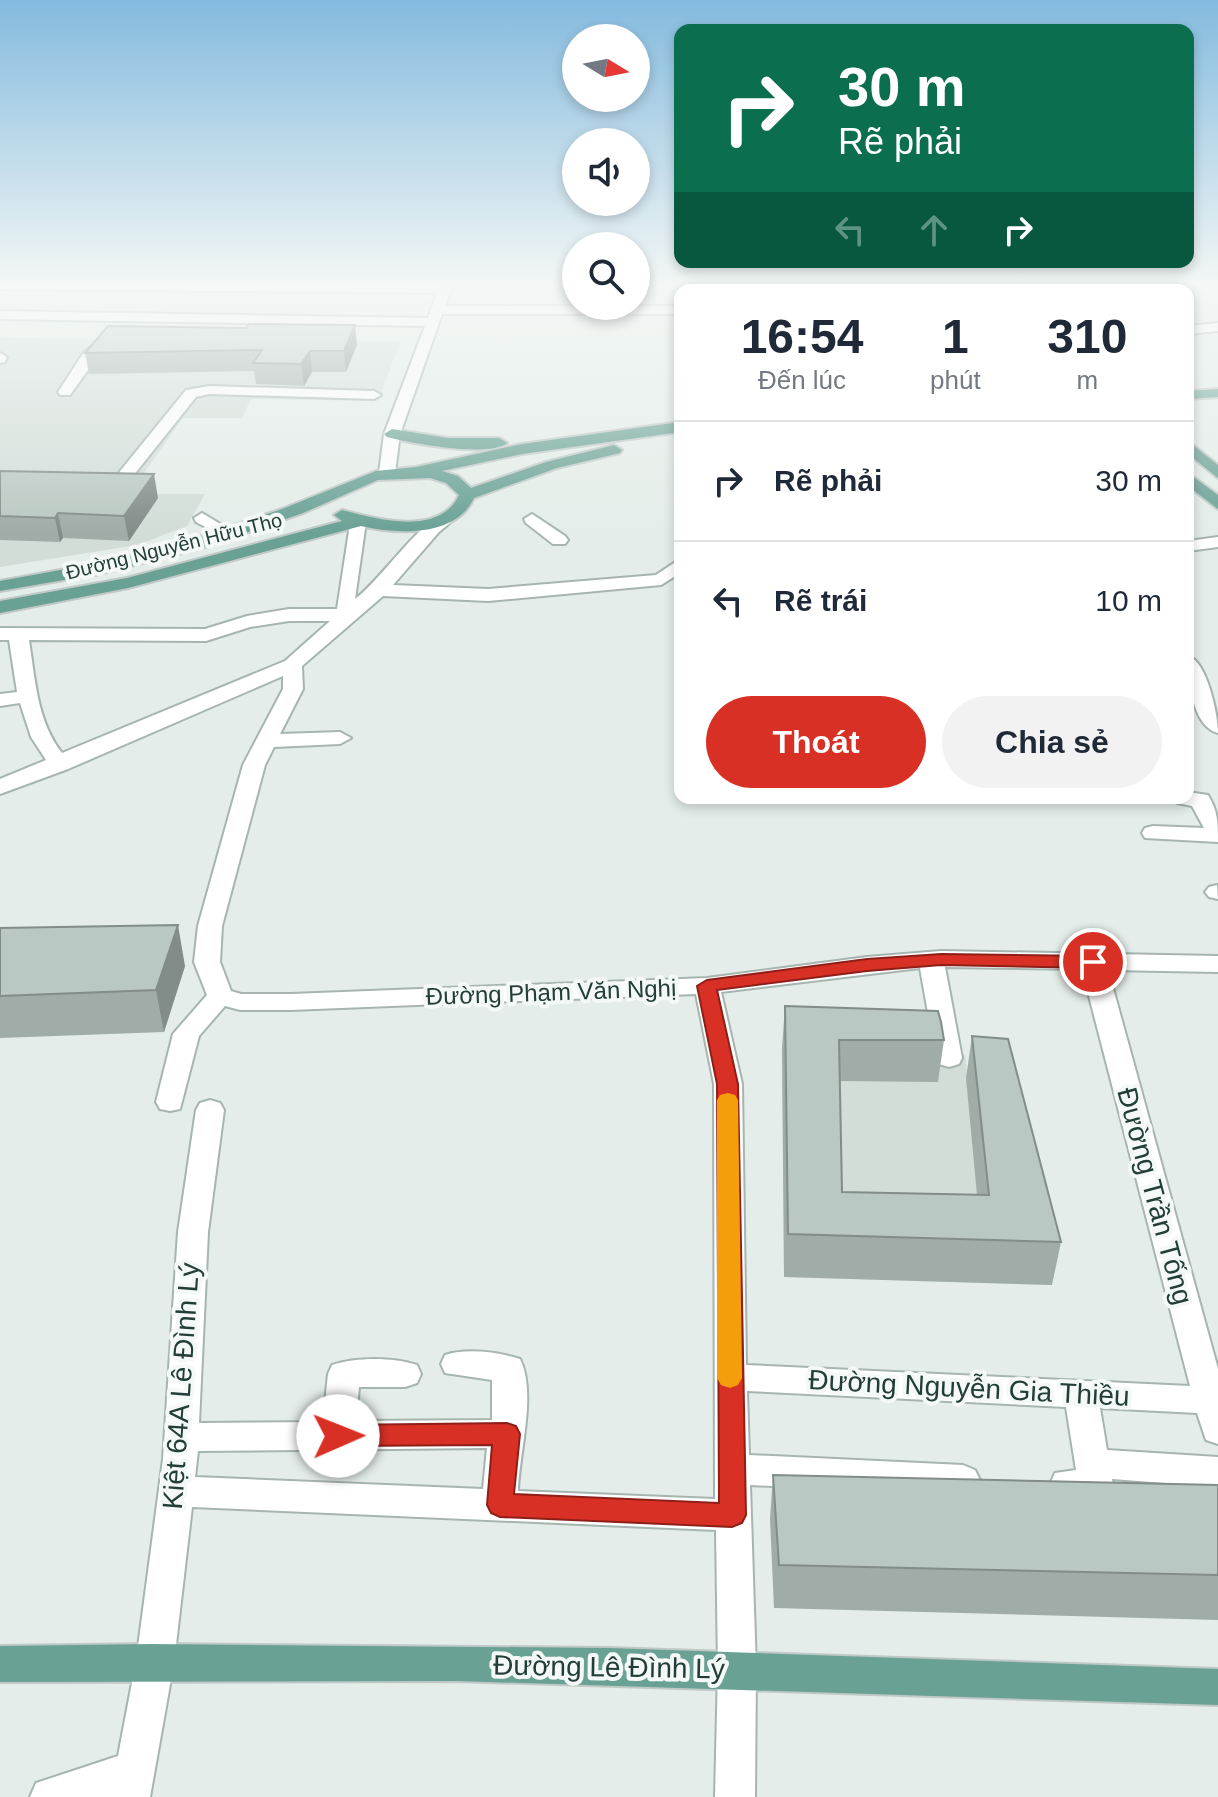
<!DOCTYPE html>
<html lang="vi">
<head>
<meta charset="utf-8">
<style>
  :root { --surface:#fff; --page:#f2f2f3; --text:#1f2937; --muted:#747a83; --line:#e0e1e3; --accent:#d93025 }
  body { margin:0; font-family:Helvetica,sans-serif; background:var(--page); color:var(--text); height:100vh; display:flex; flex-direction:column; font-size:30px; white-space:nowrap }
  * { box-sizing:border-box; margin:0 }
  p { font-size:26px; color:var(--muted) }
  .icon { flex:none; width:44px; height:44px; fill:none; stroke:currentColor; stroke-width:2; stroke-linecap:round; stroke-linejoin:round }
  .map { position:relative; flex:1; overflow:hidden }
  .details { position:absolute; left:674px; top:284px; width:520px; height:520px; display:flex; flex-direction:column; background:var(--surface); border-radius:16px; box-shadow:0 4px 12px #0003 }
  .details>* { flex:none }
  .guide { position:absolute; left:674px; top:24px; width:520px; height:244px; border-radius:16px; box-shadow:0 4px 12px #0003; background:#0b6e4f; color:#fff; overflow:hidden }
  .needle { width:52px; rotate:100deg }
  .fabs { position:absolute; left:562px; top:24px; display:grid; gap:16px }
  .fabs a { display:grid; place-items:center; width:88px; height:88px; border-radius:50%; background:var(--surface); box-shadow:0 4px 12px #0003; font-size:40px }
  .pin { position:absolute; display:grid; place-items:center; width:68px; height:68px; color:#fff; margin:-34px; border:4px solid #fff; border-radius:50%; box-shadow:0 2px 8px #0007 }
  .me { position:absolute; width:88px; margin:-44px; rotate:89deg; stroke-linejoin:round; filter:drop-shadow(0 0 6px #0008) }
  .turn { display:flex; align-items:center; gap:28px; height:168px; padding:0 32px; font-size:36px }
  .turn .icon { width:104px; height:104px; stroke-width:2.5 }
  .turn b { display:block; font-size:56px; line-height:68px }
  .lanes { display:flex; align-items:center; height:76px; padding:0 32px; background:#0003; justify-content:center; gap:40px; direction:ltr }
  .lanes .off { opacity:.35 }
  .eta { display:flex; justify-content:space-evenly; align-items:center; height:136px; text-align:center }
  .eta b { font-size:48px; font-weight:700; line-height:56px }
  .button { display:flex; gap:16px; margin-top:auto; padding:16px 32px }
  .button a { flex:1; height:92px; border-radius:48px; background:var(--accent); color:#fff; font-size:32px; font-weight:700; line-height:92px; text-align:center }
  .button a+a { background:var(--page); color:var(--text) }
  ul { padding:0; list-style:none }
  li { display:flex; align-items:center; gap:24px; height:120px; padding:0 32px; border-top:2px solid var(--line) }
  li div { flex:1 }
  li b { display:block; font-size:30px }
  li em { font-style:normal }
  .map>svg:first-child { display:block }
  .built { fill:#d2ddd8 }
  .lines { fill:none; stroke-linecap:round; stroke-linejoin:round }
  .minor-casing { stroke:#a6b5b0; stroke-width:4 }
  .major-casing { stroke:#c1c9c7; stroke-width:4 }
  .minor { fill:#fff; fill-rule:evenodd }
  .major { fill:#69a195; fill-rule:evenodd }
  .wall { fill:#9faca7 }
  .shaded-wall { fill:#828c88 }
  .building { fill:#b9c8c2; stroke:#828c88; stroke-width:2 }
  .route { fill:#d93025; stroke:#8d1f18; stroke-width:2 }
  .slow { fill:#f59e0b }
  .labels { text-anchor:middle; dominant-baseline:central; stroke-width:8; stroke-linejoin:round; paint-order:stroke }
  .far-street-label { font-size:20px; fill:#233e38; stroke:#f4f9f7 }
  .street-label { font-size:24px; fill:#233e38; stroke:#f4f9f7 }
  .near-street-label { font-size:28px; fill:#233e38; stroke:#f4f9f7 }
</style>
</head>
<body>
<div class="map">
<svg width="1218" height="1797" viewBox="0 0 1218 1797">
  <rect width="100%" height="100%" fill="#e4ede9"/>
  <path class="built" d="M0 337 105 339 400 342 378 401 251 399 242 418H183L129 494H205L187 526 137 545 0 567Z
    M782 1048 965 1055 967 1071 999 1073 1052 1285 784 1277Z"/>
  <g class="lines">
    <g class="minor-casing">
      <path id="minor" d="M0 282 445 285 451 289 445 306H680V314H442L400 434 395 473 387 478 379 473 384 434 425 326 0 319V311L428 318 437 293 0 289Z
        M978 282H991L998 290H985Z
        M1005 282H1018L1025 290H1012Z
        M1218 323V331L1188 334V326Z
        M99 341 106 345 70 395H60L58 392 84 352Z
        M0 353 7 357 5 362 0 363Z
        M209 386 374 391 381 395 374 399 209 394 196 397 129 481H117V475L186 390Z
        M450 511 458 516 439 532 393 585 488 589 656 575 680 559V573L661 585 488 601 383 596 302 666 303 689 280 734 340 732 351 738 340 744 274 747 265 765 222 926 220 962 231 991 241 994H291L707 978 867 957 941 951 1218 956V972L1108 970 1218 1369V1444L1206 1440 1197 1413 1100 1408 1107 1450 1218 1457V1487L1112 1479 1113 1486 1108 1497C1091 1503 1072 1501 1055 1495L1050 1484 1055 1473 1076 1470 1066 1407 747 1391 749 1455 963 1465 975 1470 980 1480 975 1490 963 1495 750 1485 756 1669 755 1797H715L718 1669 716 1530 192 1507 174 1662 150 1797H30L36 1783 118 1756 136 1662 163 1459 178 1232 196 1110 200 1103 210 1100 220 1103 224 1110 208 1232 199 1423 323 1422 328 1374 332 1365C356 1357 393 1357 417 1365L421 1374 417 1383 405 1387H359L356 1421 492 1420V1380L445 1373 441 1364 445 1355C467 1348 498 1352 520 1359 537 1393 519 1453 518 1491L715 1499 714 1084 696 994 291 1010H240L225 1006 199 1036 180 1109 170 1111 160 1109 156 1102 173 1034 207 995 194 962 198 926 243 765 283 689V676L68 769 0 794V779L46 760 31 737 20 703 0 706V694L17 692 9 640H0V628L205 629 247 616 289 609H337L351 518 357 517 366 522 355 599C383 578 420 519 450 511ZM289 621H330L285 661 62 753C37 722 35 678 29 640L206 641 250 627ZM945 967 1082 969 1190 1386 746 1365 742 1084 721 992 920 968 936 1058 939 1064 949 1067 959 1064 962 1058ZM487 1448 483 1489 195 1477 198 1451Z
        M202 513 237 534 228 539 196 522 194 518Z
        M532 514 565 536 568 540 565 544H553L526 523 524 519Z
        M1218 537V547L1188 551V541Z
        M1188 656C1207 661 1218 715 1218 733 1192 727 1188 678 1188 656Z
        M1188 792 1208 795C1218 811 1218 823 1218 842L1145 838 1142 833 1145 828 1153 826 1204 828 1192 806 1177 803 1174 798H1188Z
        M1217 885 1218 899 1209 897 1205 892 1209 887Z"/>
    </g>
    <g class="major-casing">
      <path id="major" d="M1218 389V397L1188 399V391Z
        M680 422V432L522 454 442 471 458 476 471 488 546 462 614 445 622 450 620 453 557 468 474 498C455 538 397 534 361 526L128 588 0 613V601L127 578 342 521 334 515 342 510C377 519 439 537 459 495L446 483 430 478 378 480 303 513 202 548 99 574 0 591V581L99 563 190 540 282 509 376 471 416 467 522 444Z
        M392 429 448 438H499L507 443C489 458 410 443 387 437L384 434Z
        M1188 441 1218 465V478L1188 454Z
        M1188 473 1218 495V509L1188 486Z
        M152 1644 609 1648 1218 1669V1705L457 1681 0 1682V1646Z"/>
    </g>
    <use href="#minor" class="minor"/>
    <use href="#major" class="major"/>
  </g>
  <path class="wall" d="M702 282H746V290H703Z
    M357 345 346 372H312L304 386 256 384 254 371 89 374 85 353Z
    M0 471 158 498 129 541 63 538 60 542 0 540Z
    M0 928 185 966 164 1032 0 1038Z
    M785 1006 944 1040 938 1082 840 1081 842 1192 977 1195 966 1078 972 1036 1061 1242 1052 1285 784 1277 782 1048Z
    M773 1475 1218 1485V1620L774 1608 770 1519Z"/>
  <path class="shaded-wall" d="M746 284V290H735V286Z
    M355 325 357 345 346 372 344 351Z
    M310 351 312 372 304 386 301 364Z
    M154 474 158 498 129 541 124 516Z
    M58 513 63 538 60 542 55 518Z
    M178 925 185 966 164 1032 156 990Z"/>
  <path class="building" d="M704 282H746V284L735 286 704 284Z
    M249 324 355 325 344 351H310L301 364 253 363 262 350 85 353 108 326 246 328Z
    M0 471 154 474 124 516 58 513 55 518 0 516Z
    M178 925 156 990 0 996V928Z
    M785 1006 938 1011 941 1022 944 1040H839L842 1192 989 1195 972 1036 1008 1039 1061 1242 788 1234Z
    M773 1475 1218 1485V1575L779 1565Z"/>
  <linearGradient id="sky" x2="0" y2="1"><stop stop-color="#83bade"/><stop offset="0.53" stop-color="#f3f7f5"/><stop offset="1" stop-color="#f3f7f5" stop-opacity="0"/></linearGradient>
  <rect width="1218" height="534" fill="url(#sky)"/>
  <path class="route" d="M941 954 1093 956 1103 962 1093 968 941 965 867 971 717 990 738 1084 746 1515 742 1523 732 1527 500 1517 491 1513 487 1505 492 1445 338 1446 329 1443 325 1436 329 1428 338 1425 507 1423 516 1426 520 1434 514 1494 719 1503 717 1084 697 986 707 980 867 959Z"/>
  <path class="slow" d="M728 1093 735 1095 738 1100 742 1378 738 1385 730 1388 721 1385 717 1378V1100L720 1095Z"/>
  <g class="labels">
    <g class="far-street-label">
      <text transform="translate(174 546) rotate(-14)">Đường Nguyễn Hữu Thọ</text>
    </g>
    <g class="street-label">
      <text transform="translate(551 992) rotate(-2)">Đường Phạm Văn Nghị</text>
    </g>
    <g class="near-street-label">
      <text transform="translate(1155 1196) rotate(75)">Đường Trần Tống</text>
      <text transform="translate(181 1386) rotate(-86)">Kiệt 64A Lê Đình Lý</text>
      <text transform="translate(969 1388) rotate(3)">Đường Nguyễn Gia Thiều</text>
      <text transform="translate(609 1667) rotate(1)">Đường Lê Đình Lý</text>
    </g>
  </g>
</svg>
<div class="fabs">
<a><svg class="needle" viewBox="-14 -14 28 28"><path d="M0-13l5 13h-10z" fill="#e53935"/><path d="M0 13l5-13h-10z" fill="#747a83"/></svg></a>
<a><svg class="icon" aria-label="sound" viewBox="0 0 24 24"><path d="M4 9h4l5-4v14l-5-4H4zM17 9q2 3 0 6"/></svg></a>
<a><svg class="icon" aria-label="search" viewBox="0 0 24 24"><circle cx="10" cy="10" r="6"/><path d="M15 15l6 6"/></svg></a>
</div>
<div class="pin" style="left:1093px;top:962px;background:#d93025"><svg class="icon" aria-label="arrive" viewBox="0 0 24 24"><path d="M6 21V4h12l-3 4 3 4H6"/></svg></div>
<svg class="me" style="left:338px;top:1436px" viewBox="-20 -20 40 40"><circle r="19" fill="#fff"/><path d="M0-13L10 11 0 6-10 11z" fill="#d93025"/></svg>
<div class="guide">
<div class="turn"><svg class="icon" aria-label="right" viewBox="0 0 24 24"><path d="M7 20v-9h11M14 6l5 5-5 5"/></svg><div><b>30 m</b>Rẽ phải</div></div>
<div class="lanes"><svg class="icon off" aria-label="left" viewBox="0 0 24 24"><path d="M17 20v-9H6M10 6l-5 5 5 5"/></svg><svg class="icon off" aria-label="ahead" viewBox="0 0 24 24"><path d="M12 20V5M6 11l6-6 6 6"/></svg><svg class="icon" aria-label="right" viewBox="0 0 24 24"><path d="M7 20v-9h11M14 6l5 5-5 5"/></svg></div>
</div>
<section class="details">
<div class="eta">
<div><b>16:54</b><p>Đến lúc</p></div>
<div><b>1</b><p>phút</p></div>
<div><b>310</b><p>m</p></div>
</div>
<ul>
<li><svg class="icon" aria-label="right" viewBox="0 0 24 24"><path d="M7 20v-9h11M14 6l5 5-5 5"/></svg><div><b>Rẽ phải</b></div><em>30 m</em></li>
<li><svg class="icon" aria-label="left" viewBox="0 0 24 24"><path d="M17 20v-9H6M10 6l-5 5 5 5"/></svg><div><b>Rẽ trái</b></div><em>10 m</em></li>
</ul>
<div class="button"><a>Thoát</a><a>Chia sẻ</a></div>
</section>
</div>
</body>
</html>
